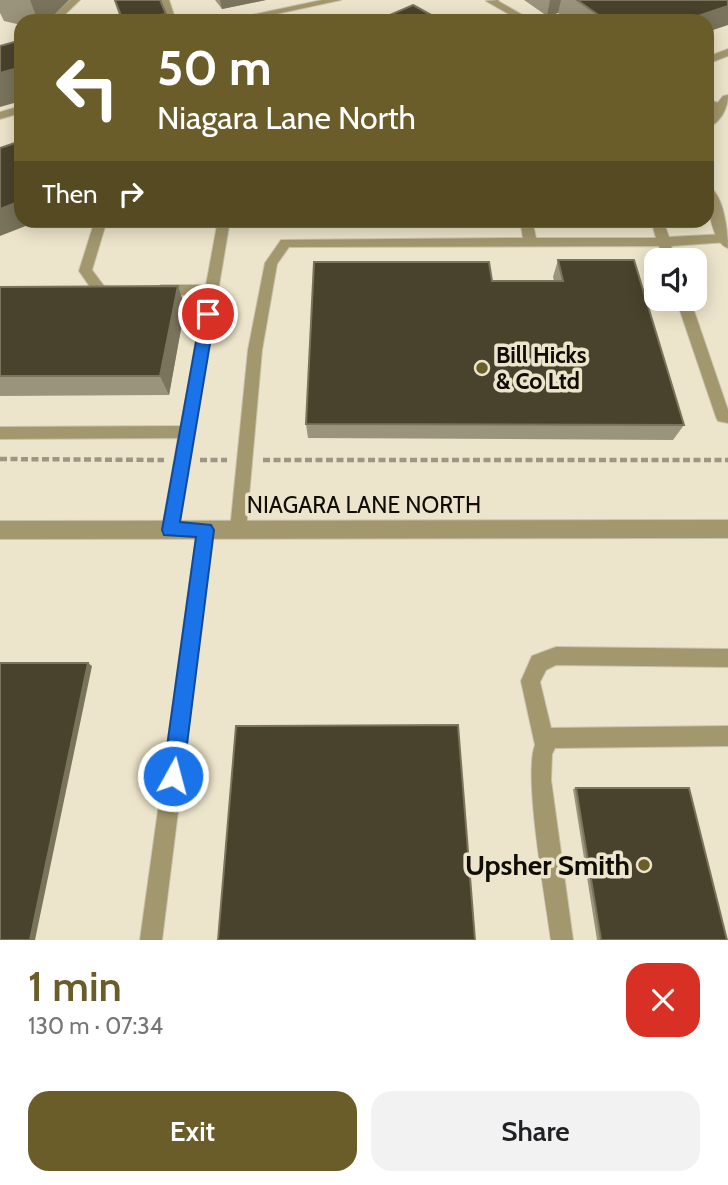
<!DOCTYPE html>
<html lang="en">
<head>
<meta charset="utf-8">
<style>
  :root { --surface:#fff; --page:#f2f2f2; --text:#202124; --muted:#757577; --accent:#6b5d2a }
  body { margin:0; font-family:Cabin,sans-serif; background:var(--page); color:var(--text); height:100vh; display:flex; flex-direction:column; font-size:26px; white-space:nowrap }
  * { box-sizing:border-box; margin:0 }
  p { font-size:23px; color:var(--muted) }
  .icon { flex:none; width:38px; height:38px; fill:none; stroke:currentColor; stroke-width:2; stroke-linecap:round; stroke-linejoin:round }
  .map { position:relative; height:940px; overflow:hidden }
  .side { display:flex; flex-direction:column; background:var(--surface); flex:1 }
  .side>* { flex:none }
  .hud { position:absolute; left:14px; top:14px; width:700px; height:214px; border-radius:21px; box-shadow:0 4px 18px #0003; background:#6b5d2a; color:#fff; overflow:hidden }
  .controls { position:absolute; left:644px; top:248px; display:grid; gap:14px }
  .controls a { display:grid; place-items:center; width:63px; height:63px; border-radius:14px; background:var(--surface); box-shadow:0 4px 18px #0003; font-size:35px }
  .pin { position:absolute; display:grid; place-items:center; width:60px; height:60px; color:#fff; margin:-30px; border:4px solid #fff; border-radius:50%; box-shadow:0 2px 7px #0007 }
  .me { position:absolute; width:77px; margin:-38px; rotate:7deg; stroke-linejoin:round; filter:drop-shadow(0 0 5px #0008) }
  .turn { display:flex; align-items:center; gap:24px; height:147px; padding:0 28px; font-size:32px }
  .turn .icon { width:91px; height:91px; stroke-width:2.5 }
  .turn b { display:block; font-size:49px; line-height:60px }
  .then { display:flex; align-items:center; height:66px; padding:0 28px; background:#0003; gap:14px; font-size:26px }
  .round { display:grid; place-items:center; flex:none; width:74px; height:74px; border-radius:21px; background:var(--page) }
  .head { display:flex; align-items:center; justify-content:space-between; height:119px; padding:0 28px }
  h1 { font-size:42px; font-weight:600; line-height:52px; color:var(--accent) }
  .cta { display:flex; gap:14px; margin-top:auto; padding:14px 28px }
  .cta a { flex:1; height:80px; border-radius:21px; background:var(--accent); color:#fff; font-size:28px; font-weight:600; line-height:80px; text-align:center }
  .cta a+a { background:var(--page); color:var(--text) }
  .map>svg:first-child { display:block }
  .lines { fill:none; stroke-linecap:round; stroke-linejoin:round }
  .service-casing { stroke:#c9c2ab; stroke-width:2 }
  .minor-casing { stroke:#c9c2ab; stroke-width:2 }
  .tertiary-casing { stroke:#c9c2ab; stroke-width:2 }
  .path { stroke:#9c9683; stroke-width:4.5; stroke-dasharray:7 3.5; stroke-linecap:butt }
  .service { fill:#a3976d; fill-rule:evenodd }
  .minor { fill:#a3976d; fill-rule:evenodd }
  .tertiary { fill:#a3976d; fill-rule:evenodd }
  .wall { fill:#9b947c }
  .shaded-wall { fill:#7a745c }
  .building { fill:#49432d; stroke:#7a745c; stroke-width:2 }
  .route { fill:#1a73e8; stroke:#114b97; stroke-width:2 }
  .poi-dot { fill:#6b5d2a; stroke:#ede5cb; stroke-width:2.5 }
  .labels { text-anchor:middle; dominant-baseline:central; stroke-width:7; stroke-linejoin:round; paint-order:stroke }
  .poi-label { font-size:23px; font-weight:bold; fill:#0f0d05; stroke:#ede5cb; text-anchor:start }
  .street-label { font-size:23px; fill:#0f0d05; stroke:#ede5cb }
  .near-poi-label { font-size:28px; font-weight:bold; fill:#0f0d05; stroke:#ede5cb; text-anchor:end }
</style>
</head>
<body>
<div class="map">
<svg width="728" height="940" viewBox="0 0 728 940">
  <rect width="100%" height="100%" fill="#ede5cb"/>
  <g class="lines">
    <g class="service-casing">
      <path id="service" d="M70 0H80L58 21H48Z
        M159 0H169L176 21H166Z
        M322 0H341L243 21 238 18Z
        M499 0 498 1 533 21H521L486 1Z
        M728 49V56L707 64V57Z
        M707 99 724 105 725 107 720 110 707 106Z
        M21 106V113L0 119V112Z
        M95 220H107L92 270 104 286 119 288V294H95L79 271Z
        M218 220H230L178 530 176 535 170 538 164 535 162 530 178 438 0 439V427L181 426 204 295H161L154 290 161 285H206Z
        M520 220H532L536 238H656L651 220H663L669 237 726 234 728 242 671 246 676 261H664L659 246 289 247 277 264 262 350 246 530 244 535 238 538 232 535 230 530 248 350 265 263 281 240 523 238Z
        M676 299H690L728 410V423L718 421 716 417Z
        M205 522 211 525 213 530 162 940H140L197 530 199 525Z
        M556 647 728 649V667L556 665 546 670 540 682 551 728 728 726V746L555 748 552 754 551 780 573 940H551C546 901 523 775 535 745L521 681 532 656Z"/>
    </g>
    <g class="minor-casing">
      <path id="minor" d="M728 95C728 109 720 123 707 128V116L723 96Z
        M707 186C724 192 728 233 728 248 711 243 707 202 707 186Z"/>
    </g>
    <g class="tertiary-casing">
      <path id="tertiary" d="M728 520V538L0 539V521Z"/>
    </g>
    <path class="path" d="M0 459 164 460
      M200 460H227
      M263 460H728"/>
    <use href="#service" class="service"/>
    <use href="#minor" class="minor"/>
    <use href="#tertiary" class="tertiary"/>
  </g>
  <path class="wall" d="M0 0H69L48 21H21V25L4 21 0 13Z
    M114 0H160L168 21H121Z
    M215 0H266L222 9Z
    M524 0H728L707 21H569L558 13 547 16Z
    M558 260 684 425 673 440 308 438 306 424 492 281H554L553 277Z
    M178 286 185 307 169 395 0 396V287Z
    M576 788 727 940H597L573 789Z"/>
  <path class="shaded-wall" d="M30 0H69L48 21H38Z
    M220 0H266L222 9Z
    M550 0H561L558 13 547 16Z
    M728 6V25L707 32V21H683Z
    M166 14 168 21H125Z
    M21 67V101L0 107V73Z
    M21 201V220H41L0 236V209Z
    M178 286 185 307 169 395 160 376Z
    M88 663 92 666 35 940H30Z"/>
  <path class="building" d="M115 0H160L166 14 123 21Z
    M577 0H728V6L683 21H625L620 18 607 21Z
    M413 5 442 21H376Z
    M21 40V67L0 73V46Z
    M21 141V201L0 209V148Z
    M558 260H634L684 425 306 424 314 262H489L492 281H563Z
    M178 286 160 376H0V287Z
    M0 663H88L30 940H0Z
    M458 725 475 940H218L236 726Z
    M576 788H689L727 940H601Z"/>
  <path class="route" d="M208 309 215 314 180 522 211 525 214 530 183 776 180 783 173 786 166 783 163 776 196 537 164 535 162 530 201 314Z"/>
  <g class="poi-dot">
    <circle cx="482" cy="368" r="7"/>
    <circle cx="644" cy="865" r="7"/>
  </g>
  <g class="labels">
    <g class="poi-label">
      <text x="496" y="355">Bill Hicks<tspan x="496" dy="26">&amp; Co Ltd</tspan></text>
    </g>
    <g class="street-label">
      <text x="364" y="505">NIAGARA LANE NORTH</text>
    </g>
    <g class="near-poi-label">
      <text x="630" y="865">Upsher Smith</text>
    </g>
  </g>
</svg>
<div class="controls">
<a><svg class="icon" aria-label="sound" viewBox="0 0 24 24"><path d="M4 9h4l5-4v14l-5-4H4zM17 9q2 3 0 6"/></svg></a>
</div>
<div class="pin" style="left:208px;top:314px;background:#d93025"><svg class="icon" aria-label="arrive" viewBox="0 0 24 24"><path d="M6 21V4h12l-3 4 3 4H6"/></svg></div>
<svg class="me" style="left:173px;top:776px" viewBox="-20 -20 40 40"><circle r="17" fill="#1a73e8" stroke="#fff" stroke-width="3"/><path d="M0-11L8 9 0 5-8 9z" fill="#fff"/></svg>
<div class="hud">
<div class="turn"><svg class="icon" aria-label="left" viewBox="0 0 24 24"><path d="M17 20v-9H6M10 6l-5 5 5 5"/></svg><div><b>50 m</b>Niagara Lane North</div></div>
<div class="then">Then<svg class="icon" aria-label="right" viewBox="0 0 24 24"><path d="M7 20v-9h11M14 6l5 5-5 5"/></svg></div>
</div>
</div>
<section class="side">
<div class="head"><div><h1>1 min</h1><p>130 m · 07:34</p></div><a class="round" style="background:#d93025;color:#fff"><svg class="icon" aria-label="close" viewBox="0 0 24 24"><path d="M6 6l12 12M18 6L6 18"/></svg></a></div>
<div class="cta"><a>Exit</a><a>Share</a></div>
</section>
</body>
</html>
